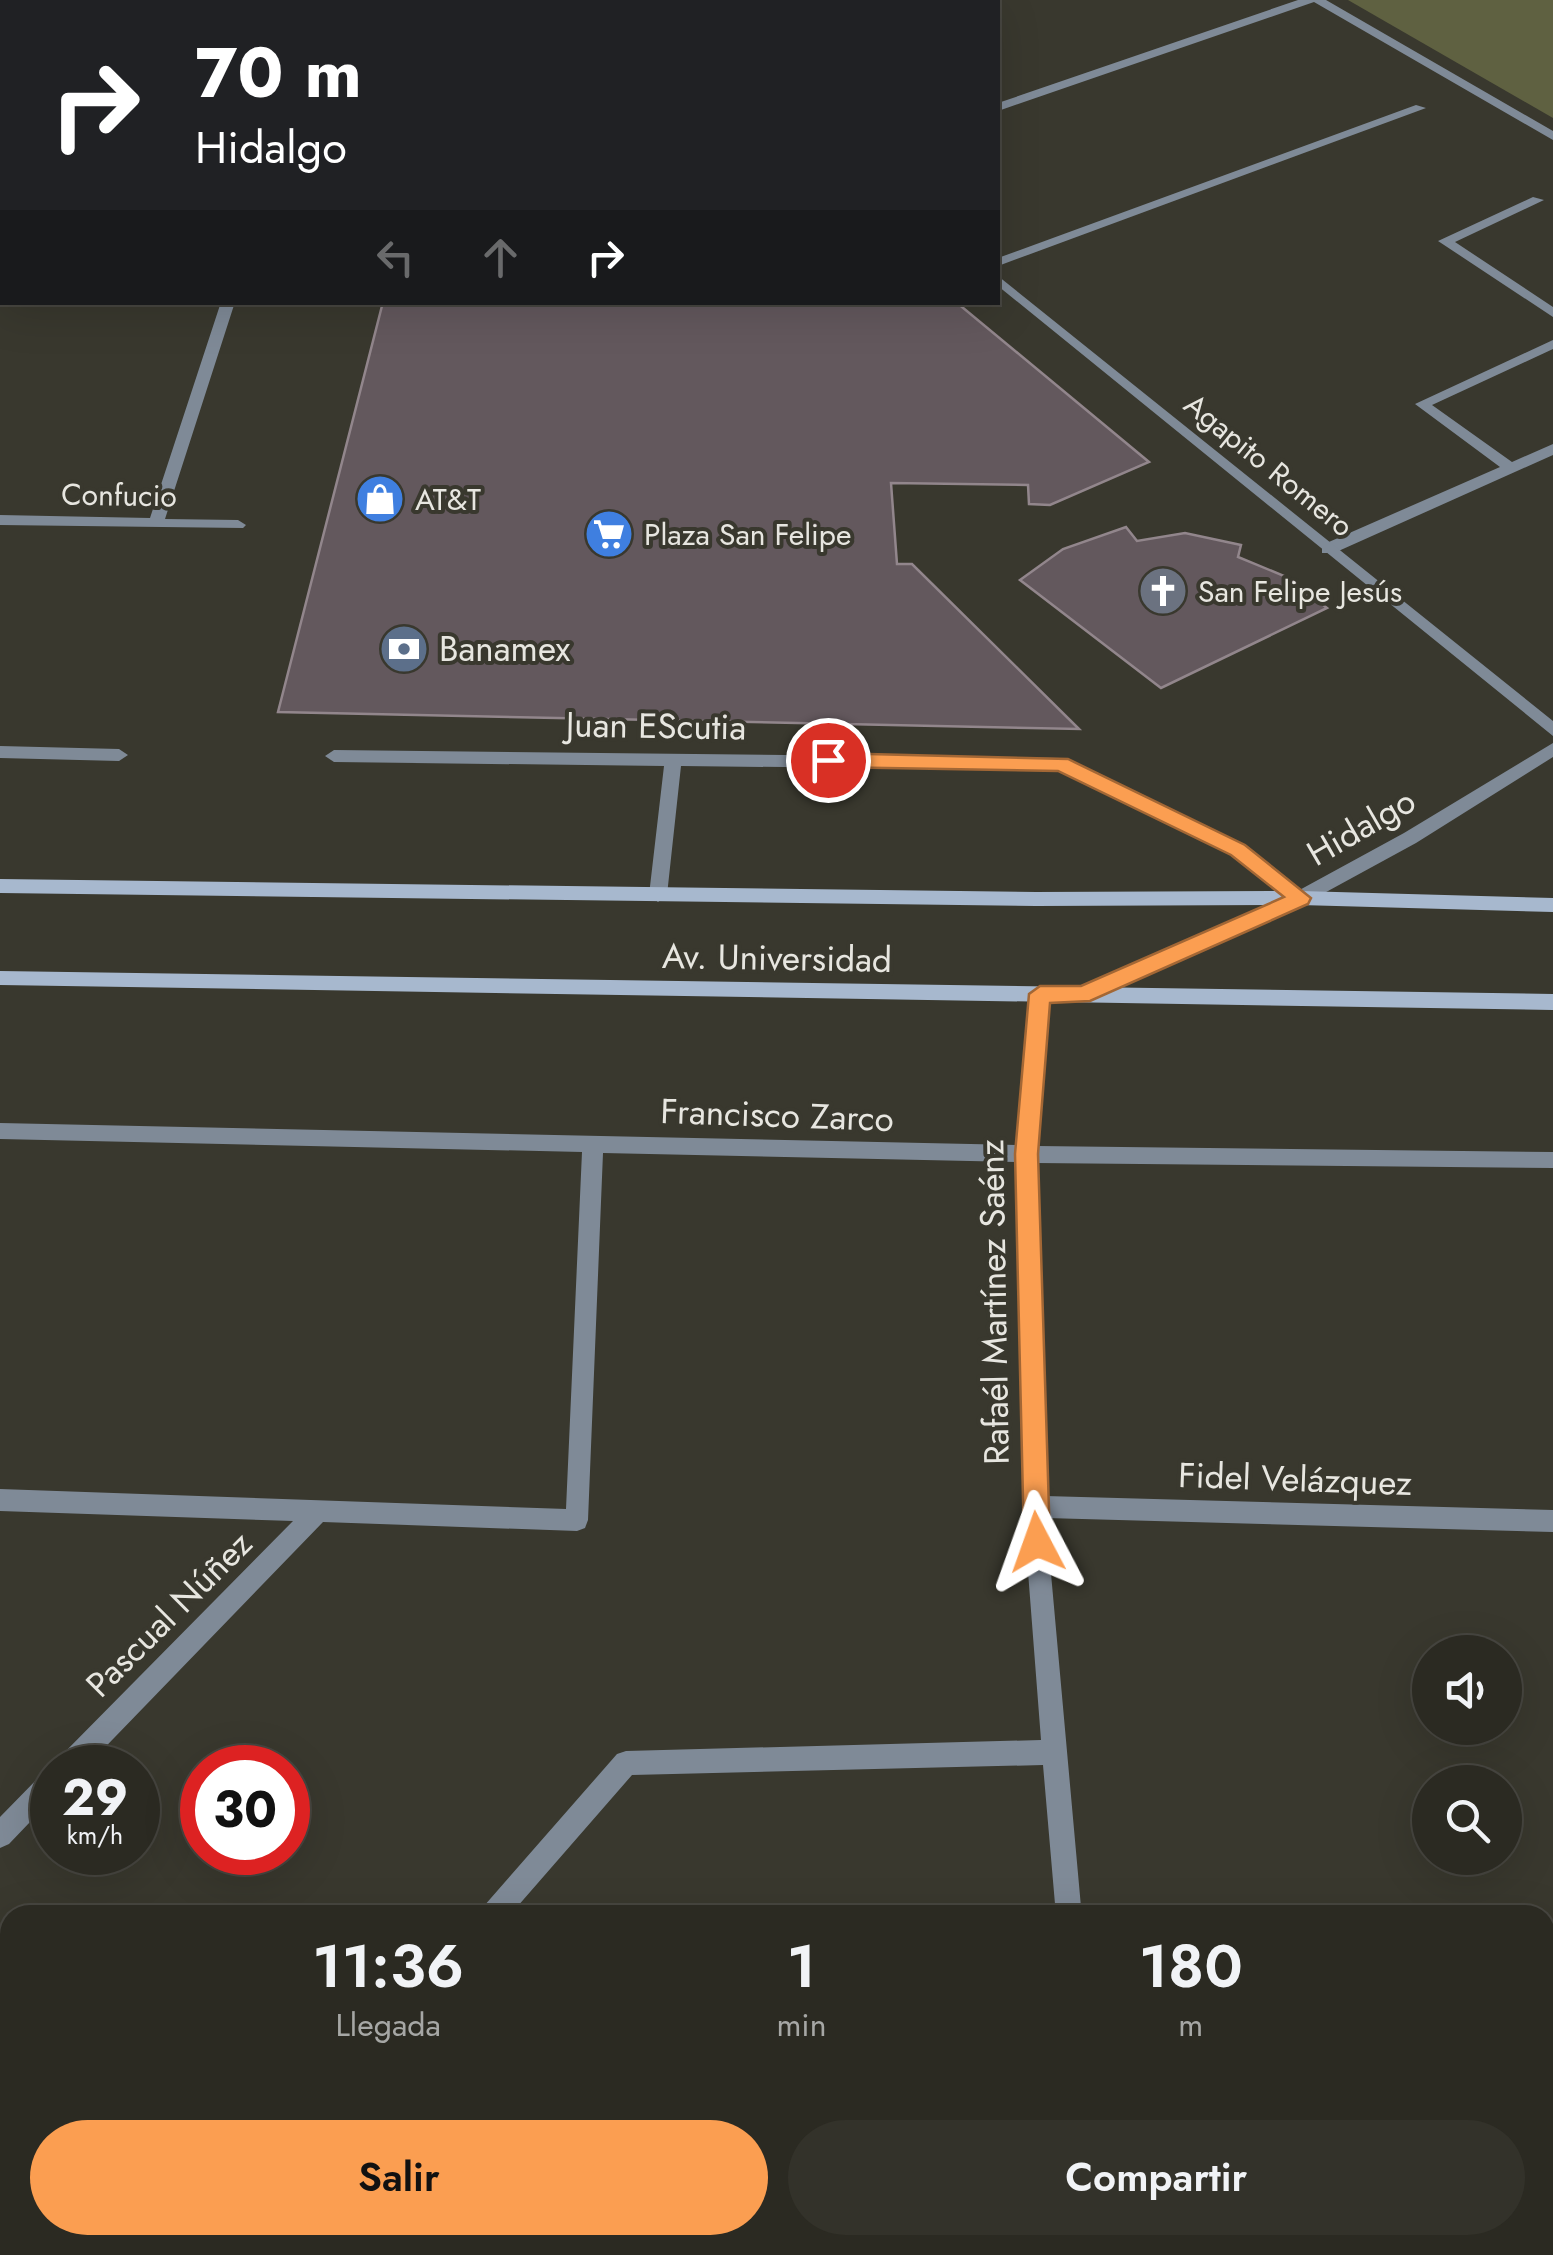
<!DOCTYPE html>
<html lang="es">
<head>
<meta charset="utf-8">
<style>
  :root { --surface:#2b2a22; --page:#33322a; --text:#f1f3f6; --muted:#a6a7a5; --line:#474640; --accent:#fb9e51 }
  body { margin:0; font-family:Jost,sans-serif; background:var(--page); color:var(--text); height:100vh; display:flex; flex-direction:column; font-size:38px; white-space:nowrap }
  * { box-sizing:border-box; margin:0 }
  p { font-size:32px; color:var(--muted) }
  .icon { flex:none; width:55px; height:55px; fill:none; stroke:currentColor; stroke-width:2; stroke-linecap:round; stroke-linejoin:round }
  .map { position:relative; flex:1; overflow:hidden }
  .side { position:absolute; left:0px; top:1905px; width:1555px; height:350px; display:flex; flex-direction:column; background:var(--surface); border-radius:30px 30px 0 0; box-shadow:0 10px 40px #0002,0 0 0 2px var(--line) }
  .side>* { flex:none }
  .top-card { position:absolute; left:0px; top:0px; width:1000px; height:305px; box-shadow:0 10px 40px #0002,0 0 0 2px var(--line); background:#202124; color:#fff; overflow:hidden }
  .buttons { position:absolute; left:1412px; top:1635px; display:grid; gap:20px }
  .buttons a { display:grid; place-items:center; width:110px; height:110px; border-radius:50%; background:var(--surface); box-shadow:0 10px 40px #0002,0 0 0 2px var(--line); font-size:50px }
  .speed { position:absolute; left:30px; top:1745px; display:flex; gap:20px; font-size:50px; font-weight:700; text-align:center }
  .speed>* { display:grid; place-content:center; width:130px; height:130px; border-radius:50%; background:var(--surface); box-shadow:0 10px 40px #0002,0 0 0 2px var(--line); line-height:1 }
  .speed small { font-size:25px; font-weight:400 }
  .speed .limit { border:15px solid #d22; background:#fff; color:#111 }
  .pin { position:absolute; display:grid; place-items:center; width:85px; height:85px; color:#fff; margin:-42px; border:5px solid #fff; border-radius:50%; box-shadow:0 2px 10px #0007 }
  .me { position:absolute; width:110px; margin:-55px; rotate:356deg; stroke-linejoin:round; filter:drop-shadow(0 0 8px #0008) }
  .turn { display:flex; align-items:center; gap:35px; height:210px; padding:0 30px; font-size:45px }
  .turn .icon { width:130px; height:130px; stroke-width:2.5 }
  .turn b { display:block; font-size:70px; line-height:85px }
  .lanes { display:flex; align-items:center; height:95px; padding:0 30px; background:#0003; justify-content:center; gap:50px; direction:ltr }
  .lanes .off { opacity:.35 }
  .eta { display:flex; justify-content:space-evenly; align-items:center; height:170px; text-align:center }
  .eta b { font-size:60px; font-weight:600; line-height:70px }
  .cta { display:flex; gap:20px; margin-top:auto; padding:20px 30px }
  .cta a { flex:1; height:115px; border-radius:60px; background:var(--accent); color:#111; font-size:40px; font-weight:600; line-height:115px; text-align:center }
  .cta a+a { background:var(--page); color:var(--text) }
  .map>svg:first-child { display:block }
  .green { fill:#5f6141 }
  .building { fill:#63585d; stroke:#92868c; stroke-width:2.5 }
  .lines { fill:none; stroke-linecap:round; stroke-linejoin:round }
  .service { fill:#7f8a97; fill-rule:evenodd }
  .minor { fill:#7f8a97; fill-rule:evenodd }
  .secondary { fill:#a7b8ce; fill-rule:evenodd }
  .route { fill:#fb9e51; stroke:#a36735; stroke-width:2.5 }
  .labels { text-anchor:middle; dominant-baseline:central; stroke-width:8; stroke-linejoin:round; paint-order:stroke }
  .far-street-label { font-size:30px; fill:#e7e6e0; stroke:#39382e }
  .far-poi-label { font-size:30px; fill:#e7e6e0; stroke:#39382e; text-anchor:start }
  .poi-label { font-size:35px; fill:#e7e6e0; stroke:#39382e; text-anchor:start }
  .street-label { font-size:35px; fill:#e7e6e0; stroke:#39382e }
</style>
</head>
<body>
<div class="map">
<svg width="1553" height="2255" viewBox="0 0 1553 2255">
  <rect width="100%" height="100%" fill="#39382e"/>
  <path class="green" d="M1348 0H1553V118Z"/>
  <path class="building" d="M383 302H956L1149 462 1050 505 1029 504 1028 485 891 483 897 564H912L1079 729 278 712Z
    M1126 527 1137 541 1185 533 1241 545 1238 557 1289 578 1327 608 1161 688 1020 580 1063 549Z"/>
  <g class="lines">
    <path class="service" d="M1533 197 1544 200 1455 242 1553 307V317L1438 241Z
      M1553 340V349L1432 405 1512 462 1553 444V455L1334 553H1322V545L1500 467 1415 404Z
      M334 750 1061 758 1244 845 1309 898 1300 905 1294 903 1232 855 1059 770 681 766 667 895 658 902 649 895 664 766 334 762 325 756Z"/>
    <path class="minor" d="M631 0H644L646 2H633Z
      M1298 0H1326L1553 131V140L1314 2 998 111V103Z
      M1416 105 1426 108 998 266V258Z
      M2 227V240L0 241V228Z
      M998 276 1553 721V736L998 286Z
      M221 302H235L165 519 238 520 246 525 243 528 0 525V515L150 518Z
      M1553 743V757L1416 843 1306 903 1090 1000H1076L1074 995 1076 990 1294 893 1404 833Z
      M0 746 119 749 128 755 119 761 0 758Z
      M1040 987 1049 994 1037 1146 1553 1152V1168L1036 1163 1045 1496 1553 1510V1532L1046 1518 1081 1907 1078 1915H1050L1055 1904 1043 1765 632 1775 510 1915H480L484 1906 617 1754 626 1751 1041 1740 1023 1507 1016 1162 603 1153 588 1520 585 1528 577 1531 323 1522 85 1768H55L58 1759 293 1521 0 1511V1489L566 1509 582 1152 0 1139V1123L1017 1145 1031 994Z
      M52 1770V1799L9 1844 0 1848V1817L43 1773Z
      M1553 2052V2081L1545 2085V2056Z
      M840 2245H871L867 2255H836Z
      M1492 2245H1529L1533 2255H1496Z"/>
    <path class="secondary" d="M0 879 1036 892 1300 891 1553 898V912L1300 905 1036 906 0 893Z
      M0 971 1553 994V1010L0 985Z"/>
  </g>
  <path class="route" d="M828 753 1068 759 1245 845 1311 898 1308 904 1090 1001 1050 1003 1038 1154 1050 1542 1047 1551 1037 1554 1028 1551 1024 1542 1015 1154 1029 994 1040 986H1081L1284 897 1231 855 1058 771 828 767 818 760Z"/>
  <defs>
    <g id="shop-disc" transform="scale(2.5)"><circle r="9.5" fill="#3f7fe0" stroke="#39382e"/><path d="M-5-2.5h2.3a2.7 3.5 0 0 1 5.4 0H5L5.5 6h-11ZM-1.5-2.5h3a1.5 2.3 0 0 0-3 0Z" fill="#fff"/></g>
    <g id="supermarket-disc" transform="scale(2.5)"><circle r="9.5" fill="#3f7fe0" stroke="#39382e"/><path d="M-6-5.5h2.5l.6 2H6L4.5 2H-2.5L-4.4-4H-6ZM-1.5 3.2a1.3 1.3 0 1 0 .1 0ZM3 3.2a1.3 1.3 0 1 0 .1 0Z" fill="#fff"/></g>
    <g id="church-disc" transform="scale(2.5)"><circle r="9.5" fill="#6b7280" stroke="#39382e"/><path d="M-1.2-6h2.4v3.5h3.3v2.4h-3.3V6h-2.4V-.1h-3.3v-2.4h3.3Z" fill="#fff"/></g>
    <g id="bank-disc" transform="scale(2.5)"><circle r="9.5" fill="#5c6f8a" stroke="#39382e"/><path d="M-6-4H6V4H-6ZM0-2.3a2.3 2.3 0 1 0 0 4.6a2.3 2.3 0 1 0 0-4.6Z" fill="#fff"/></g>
  </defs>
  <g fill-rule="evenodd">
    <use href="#shop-disc" x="380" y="499"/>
    <use href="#supermarket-disc" x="609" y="534"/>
    <use href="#church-disc" x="1163" y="591"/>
    <use href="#bank-disc" x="404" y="649"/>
  </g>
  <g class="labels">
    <g class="far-street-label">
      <text transform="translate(1269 465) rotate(39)">Agapito Romero</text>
      <text transform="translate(119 495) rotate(1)">Confucio</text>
    </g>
    <g class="far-poi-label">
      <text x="415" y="499">AT&amp;T</text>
      <text x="644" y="534">Plaza San Felipe</text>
      <text x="1198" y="591">San Felipe Jesús</text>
    </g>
    <g class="poi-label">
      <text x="439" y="649">Banamex</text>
    </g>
    <g class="street-label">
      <text transform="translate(656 726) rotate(1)">Juan EScutia</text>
      <text transform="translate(1361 827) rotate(-30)">Hidalgo</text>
      <text transform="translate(777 958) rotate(1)">Av. Universidad</text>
      <text transform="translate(777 1115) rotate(2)">Francisco Zarco</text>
      <text transform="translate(994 1302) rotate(-91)">Rafaél Martínez Saénz</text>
      <text transform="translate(1295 1479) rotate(2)">Fidel Velázquez</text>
      <text transform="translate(169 1614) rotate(-45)">Pascual Núñez</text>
    </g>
  </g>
</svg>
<div class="buttons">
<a><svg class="icon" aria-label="sound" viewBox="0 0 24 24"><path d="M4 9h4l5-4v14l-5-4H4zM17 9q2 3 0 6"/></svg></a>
<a><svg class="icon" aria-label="search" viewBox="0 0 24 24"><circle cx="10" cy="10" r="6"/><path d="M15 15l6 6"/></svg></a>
</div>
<div class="speed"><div>29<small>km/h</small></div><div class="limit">30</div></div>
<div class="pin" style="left:828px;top:760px;background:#d93025"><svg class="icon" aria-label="arrive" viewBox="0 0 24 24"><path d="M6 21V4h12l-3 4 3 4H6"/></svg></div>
<svg class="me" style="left:1037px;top:1542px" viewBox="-20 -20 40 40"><path d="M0-17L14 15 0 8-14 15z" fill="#fb9e51" stroke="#fff" stroke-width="4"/></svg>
<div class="top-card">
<div class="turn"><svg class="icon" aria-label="right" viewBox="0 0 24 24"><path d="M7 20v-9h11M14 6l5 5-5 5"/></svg><div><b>70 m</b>Hidalgo</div></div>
<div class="lanes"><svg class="icon off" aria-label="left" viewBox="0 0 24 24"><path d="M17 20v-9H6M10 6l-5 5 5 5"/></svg><svg class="icon off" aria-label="ahead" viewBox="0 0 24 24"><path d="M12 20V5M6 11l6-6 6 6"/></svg><svg class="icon" aria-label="right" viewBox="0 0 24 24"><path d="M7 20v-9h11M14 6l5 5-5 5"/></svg></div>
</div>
<section class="side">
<div class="eta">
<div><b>11:36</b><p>Llegada</p></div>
<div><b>1</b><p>min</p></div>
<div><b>180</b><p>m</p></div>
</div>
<div class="cta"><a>Salir</a><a>Compartir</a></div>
</section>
</div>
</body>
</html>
